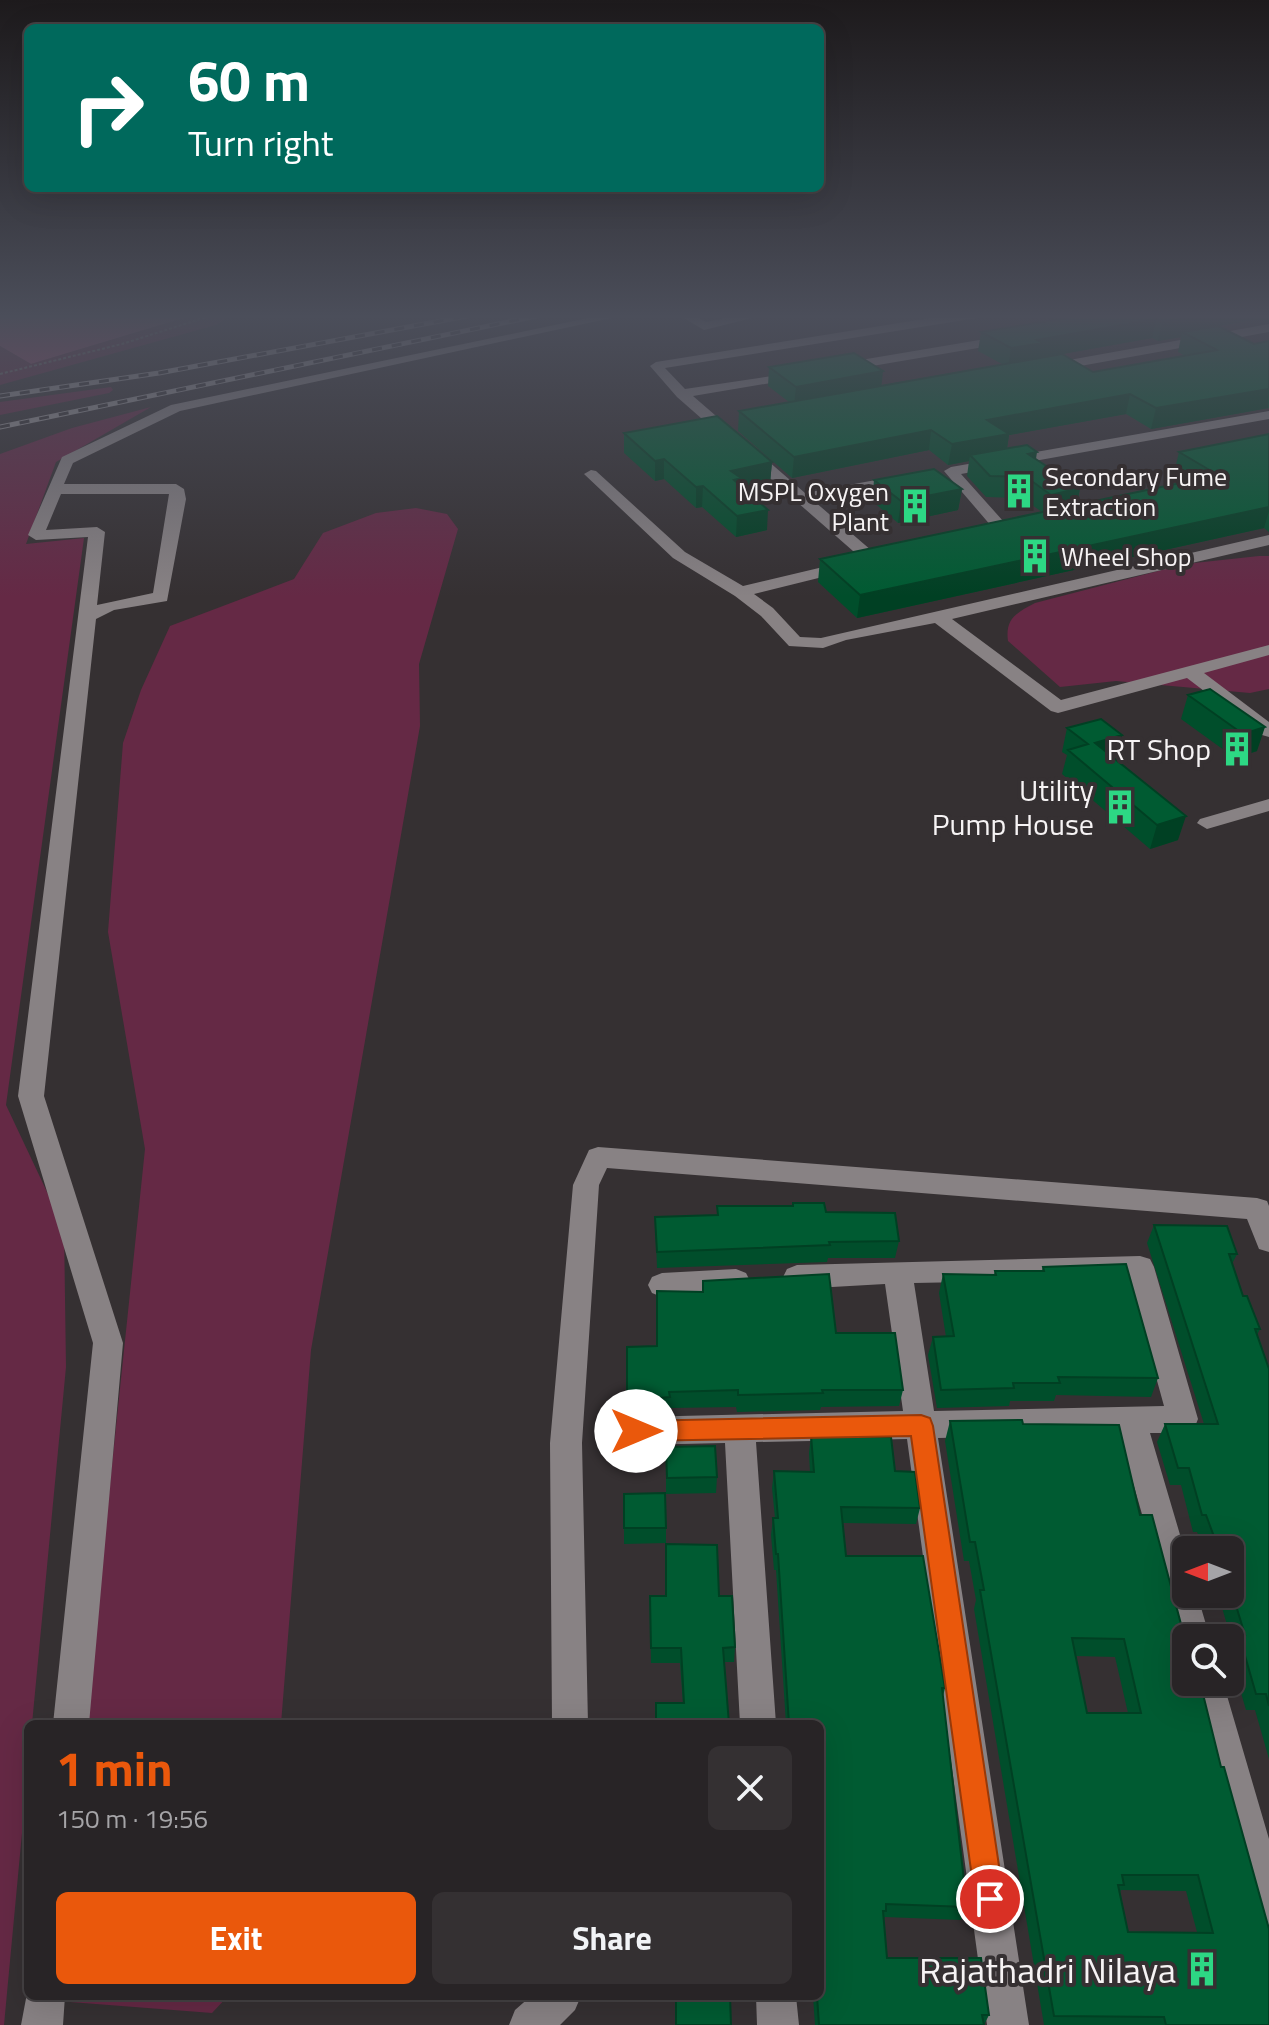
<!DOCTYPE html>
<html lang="en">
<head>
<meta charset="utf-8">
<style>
  :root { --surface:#282426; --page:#343032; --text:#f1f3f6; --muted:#a5a4a7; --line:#444143; --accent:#ea580c }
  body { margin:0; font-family:"Titillium Web",sans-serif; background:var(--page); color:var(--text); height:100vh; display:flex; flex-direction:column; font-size:30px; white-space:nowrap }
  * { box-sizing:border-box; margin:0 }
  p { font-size:26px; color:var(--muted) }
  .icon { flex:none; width:44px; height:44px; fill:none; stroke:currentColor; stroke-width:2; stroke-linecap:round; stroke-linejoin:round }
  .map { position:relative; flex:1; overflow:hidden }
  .panel { position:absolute; left:24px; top:1720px; width:800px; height:280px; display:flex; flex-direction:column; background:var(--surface); border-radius:12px; box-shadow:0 8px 32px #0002,0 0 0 2px var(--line) }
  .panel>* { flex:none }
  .banner { position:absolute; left:24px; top:24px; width:800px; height:168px; border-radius:12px; box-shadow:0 8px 32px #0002,0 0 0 2px var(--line); background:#00695c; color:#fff; overflow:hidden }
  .needle { width:52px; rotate:270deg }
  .tools { position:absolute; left:1172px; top:1536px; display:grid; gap:16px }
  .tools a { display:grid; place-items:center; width:72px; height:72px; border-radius:12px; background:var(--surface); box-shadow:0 8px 32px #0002,0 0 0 2px var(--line); font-size:40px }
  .pin { position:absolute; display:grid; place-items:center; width:68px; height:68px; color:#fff; margin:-34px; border:4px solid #fff; border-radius:50%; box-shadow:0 2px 8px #0007 }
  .me { position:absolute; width:88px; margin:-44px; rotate:90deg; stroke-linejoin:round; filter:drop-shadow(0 0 6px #0008) }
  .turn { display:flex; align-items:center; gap:28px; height:168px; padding:0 32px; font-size:36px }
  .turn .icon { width:104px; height:104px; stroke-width:2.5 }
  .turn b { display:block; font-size:56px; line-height:68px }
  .round { display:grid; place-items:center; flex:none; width:84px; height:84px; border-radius:12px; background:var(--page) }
  .headline { display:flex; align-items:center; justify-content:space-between; height:136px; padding:0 32px }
  h1 { font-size:48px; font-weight:700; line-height:60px; color:var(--accent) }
  .cta { display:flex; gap:16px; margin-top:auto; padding:16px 32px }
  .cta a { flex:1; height:92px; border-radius:12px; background:var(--accent); color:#fff; font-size:32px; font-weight:700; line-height:92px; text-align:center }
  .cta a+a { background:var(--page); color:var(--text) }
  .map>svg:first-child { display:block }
  .green { fill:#652945 }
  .water { fill:#9c446c }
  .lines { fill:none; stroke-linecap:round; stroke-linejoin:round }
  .path { stroke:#726d6f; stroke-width:2; stroke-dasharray:3 2; stroke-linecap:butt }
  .minor { fill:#888284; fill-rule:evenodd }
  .rail-casing { stroke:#999597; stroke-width:5 }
  .rail { stroke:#353032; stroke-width:3; stroke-dasharray:10; stroke-linecap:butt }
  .wall { fill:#004e2b; fill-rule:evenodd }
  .shaded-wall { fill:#004023 }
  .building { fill:#005b32; stroke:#004023; stroke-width:2; fill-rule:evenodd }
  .route { fill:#ea580c; stroke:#983908; stroke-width:2 }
  .labels { text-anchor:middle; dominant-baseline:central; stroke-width:8; stroke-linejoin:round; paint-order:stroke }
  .far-poi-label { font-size:26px; fill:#f6f3f4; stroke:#353032; text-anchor:start }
  .poi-label { font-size:30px; fill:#f6f3f4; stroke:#353032; text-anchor:end }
  .near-poi-label { font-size:36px; fill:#f6f3f4; stroke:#353032; text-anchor:end }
</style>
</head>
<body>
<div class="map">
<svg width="1269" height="2025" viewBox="0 0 1269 2025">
  <rect width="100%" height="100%" fill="#353032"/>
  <path class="green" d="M197 314H232L216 325 0 385V346L31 364Z
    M111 387 113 390 109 393 0 415V402Z
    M151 407 56 462 26 544 84 538 6 1105 64 1228 66 1367 32 1724H28V1769L4 2025H0V454L72 428Z
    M416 508 447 514 458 529 419 664 420 726 311 1350 281 1724H85L145 1149 108 932 123 743 141 690 170 626 294 579 323 533 376 513Z
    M1259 556H1269V689L1250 693 1116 681 1060 687 1008 641C1005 619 1016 613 1035 603L1185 564Z
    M57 1996H228L212 2013 57 2001Z"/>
  <path class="water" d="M0 314H197L31 364 0 346Z"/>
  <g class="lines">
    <path class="path" d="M0 374 122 344 216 314"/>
    <path class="minor" d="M607 314H630L180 411 73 463 64 484H176L184 489 186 499 167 601 114 610 96 619 44 1096 123 1343 89 1724H53L93 1343 18 1096 88 537 36 540 28 535 62 457 171 405ZM61 494H169L153 593 97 605 105 532 97 527 46 530Z
      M677 314H692L706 322 745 314H768L704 330Z
      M955 314H983L977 318 665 368 685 389 805 371V377L800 378 693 396 805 493 903 475 910 479 903 483 814 501 879 557V563L754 594 773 608 800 637 821 638 1269 535V545L952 619 1061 700 1269 645V655L1204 673 1269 722V737L1262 735 1187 678 1058 713 1051 711 935 623 846 640 823 648 789 646 761 616 735 596 673 558 584 474 591 470 596 471 685 552 743 586 861 558 677 397 650 366 656 362Z
      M1269 324V332L1047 372 1040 368 1047 364Z
      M1009 335 1015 339 1013 342 837 372 830 368 837 364Z
      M1269 411V419L961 474 1012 531 1004 536 998 534 944 471 951 467Z
      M1269 799V811L1207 829 1197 823 1200 819Z
      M598 1147 1257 1198 1267 1201 1269 1206V1252L1259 1249 1247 1219 607 1168 599 1185 582 1443 588 1724H552L550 1443 573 1185 589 1150Z
      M1140 1256 1150 1259 1154 1267 1198 1419 1194 1429 1183 1433H1150L1186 1555V1594H1197L1210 1638H1186V1652L1181 1650 1119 1434 938 1438 1029 2025H987L907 1439 756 1442 776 1724H740L725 1443 636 1445 625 1441 620 1431 625 1421 636 1417 903 1411 885 1284 797 1289 787 1285 783 1277 787 1269 797 1265ZM1129 1279 1164 1406 934 1411 914 1283Z
      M736 1269 746 1273 750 1281 746 1289 736 1293 662 1297 652 1293 648 1285 652 1277 662 1273Z
      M1187 1682H1223L1269 1839V1925L1255 1919 1249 1905Z
      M28 1988V1996H65L63 2025H21Z
      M531 1996H581L575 2010 560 2025H509L515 2010Z
      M756 1996H796L799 2025H757Z"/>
    <g class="rail-casing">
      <path id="rail" d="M0 396 159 373 478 314
        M0 427 546 314"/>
    </g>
    <use href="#rail" class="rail"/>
  </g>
  <path class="wall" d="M1090 314H1269V321L1253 320 1194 330 1254 344 1269 341V408L1151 429 1126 414 1009 435 1007 449 1036 460 1080 488 1077 505 1188 481 1174 473 1179 452 1269 434V532L1264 528 857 618 818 582 820 559 1042 512 1022 498 986 497 967 476 969 461 948 465 929 450 792 478 738 431 739 411 789 402 768 386 769 367 882 385 1002 364 978 351 981 332ZM1181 337 1178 352 1185 356 1093 372 1062 354 1152 338 1158 341Z
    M624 433 772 462 770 483 743 488 767 530 736 537 702 507 696 508 664 479 655 481 624 453Z
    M874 480 962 489 958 510 898 523 872 501Z
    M1210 689 1257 751 1235 758 1181 719 1188 695Z
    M1067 728 1116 759 1178 840 1150 849 1062 774 1067 755 1062 752Z
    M717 1206 826 1212 899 1241 895 1258H828L827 1262 657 1268 655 1217 717 1215Z
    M1154 1225 1237 1254 1232 1264 1243 1296 1260 1329 1257 1335 1269 1369V1759L1255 1710H1246L1230 1655V1650L1233 1645 1218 1594H1230V1550H1204L1197 1532H1193L1181 1485H1170L1157 1442 1165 1424H1204L1147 1243Z
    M1043 1267 1158 1378 1151 1397 1056 1395 1054 1401H1010L1009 1406 937 1408 928 1355 933 1337H946L939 1293 943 1274 994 1275 995 1271H1042Z
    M703 1281 836 1333 903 1390 899 1406 821 1407 820 1410 737 1412 736 1407 669 1408V1413L627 1417V1347L657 1346 702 1292Z
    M950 1421 1023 1424 1140 1515 1186 1643 1221 1767 1269 2025H1044L974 1609 976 1600 969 1561H964L945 1441ZM1076 1656 1115 1657 1128 1713H1087ZM1121 1890 1186 1891 1197 1932H1128L1120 1892Z
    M811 1436 895 1471 920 1508 916 1524 843 1523 846 1556 945 1688 943 1696 967 1907 961 1920 885 1917 883 1920 887 1958 989 2015 984 2025H815L813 1996H820V1724H786L776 1570H774L771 1535 773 1518H775L772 1488 774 1471 810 1472 809 1453Z
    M666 1447 717 1477 716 1493 666 1494Z
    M624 1494 666 1528V1543L624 1544Z
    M719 1596 735 1647 734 1662H724L729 1724 683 1703 680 1663H651L650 1611Z"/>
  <path class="shaded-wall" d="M1191 314H1255L1253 320 1182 332 1181 337 1158 341 1162 322Z
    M1156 319 1152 338 1040 358 1008 368 1011 348 1037 340Z
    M883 371 881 391 794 406 796 387Z
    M1269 389 1268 408 1151 429 1156 408Z
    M1130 394 1126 414 1009 435 1006 454 970 455 969 461 948 465 952 444 987 420Z
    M931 430 929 450 792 478 794 457Z
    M1037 452 1034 473 1028 454Z
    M664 459V479L655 481V461Z
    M772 462 770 483 740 489V499L731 471Z
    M703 486 702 507 696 508V487Z
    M1080 488 1076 509 1047 516 1051 495Z
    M962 489 958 510 898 523 901 501Z
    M1269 507V511L1264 528 857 618 860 595Z
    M768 510 767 530 736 537 737 516Z
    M1265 727 1257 751 1235 758 1243 734Z
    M1122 735 1116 759 1089 767 1095 743Z
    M1186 816 1178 840 1150 849 1157 825Z"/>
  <path class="building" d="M1090 314H1194L1198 316 1162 322 1156 319 1037 340 1043 343 1011 348 981 332Z
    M1218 326 1254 344 1269 341V389L1156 408 1130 394 987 420 1009 434 952 444 931 430 794 457 739 411 1062 354 1093 372 1217 350 1182 332Z
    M854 353 883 371 796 387 769 367Z
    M717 416 772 462 731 471 741 478 734 480 768 510 737 516 703 486 696 487 664 459 655 461 624 433Z
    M1269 434V507L860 595 820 559 1218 475 1179 452Z
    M1027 445 1037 452 1028 454 1080 488 1051 495 1026 477 990 476 970 455Z
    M934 469 962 489 901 501 874 480Z
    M1210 689 1265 727 1243 734 1188 695Z
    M1101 719 1122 735 1095 743 1186 816 1157 825 1068 750 1088 744 1067 728Z
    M793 1203H824L826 1212 895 1213 899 1241 829 1242 830 1245 657 1252 655 1217 718 1215 717 1206H793Z
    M1154 1225 1227 1226 1237 1254H1229L1243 1296H1247L1260 1329H1255L1269 1369V1706L1266 1694H1256L1239 1635H1245L1230 1586V1550H1219L1206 1515H1202L1189 1468H1178L1165 1424H1218Z
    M1126 1264 1158 1378 1058 1377 1060 1383H1013L1014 1388 941 1390 933 1337 954 1336 943 1274 996 1275 995 1271H1044L1043 1267Z
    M829 1274 836 1333H895L903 1390H822L823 1393 738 1395V1390L669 1392 670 1397 627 1401V1347L657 1346V1291L703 1292V1281Z
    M1022 1420 1023 1424 1119 1425 1140 1515H1152L1186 1643V1682H1200L1221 1767H1224L1269 1929V2025H1166L1164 2017 1054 2016 980 1590H984L975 1542H970L950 1421ZM1072 1638 1124 1639 1141 1713H1087ZM1122 1875H1198L1213 1933 1128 1932 1118 1885H1124Z
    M811 1436 891 1437 895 1471 915 1472 920 1508 841 1507 846 1556H923L945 1688H942L967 1907 886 1904V1911H883L887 1958H981L989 2015H982L984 2025H819L817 1996H820V1982H821L820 1960V1724H789L778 1554H776L773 1518H778L774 1471 814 1472Z
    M715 1446 717 1477 667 1478 666 1447Z
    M665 1493 666 1528H624V1494Z
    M666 1544 717 1545 719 1596H732L735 1647 723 1648 729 1724H656V1703H684L681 1648H651L650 1596H666Z
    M676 1996H730L731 2025H676Z"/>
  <linearGradient id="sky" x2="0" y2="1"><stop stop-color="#1d1a1c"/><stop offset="0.53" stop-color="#4b4e5a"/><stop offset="1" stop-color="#4b4e5a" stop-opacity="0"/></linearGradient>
  <rect width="1269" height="597" fill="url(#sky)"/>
  <path class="route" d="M921 1415 930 1418 933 1426 1004 1899 1000 1909 990 1914 979 1909 975 1899 911 1436 636 1441 627 1438 624 1431 627 1424 636 1421Z"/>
  <defs>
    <g id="building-bare" transform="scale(2.76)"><path d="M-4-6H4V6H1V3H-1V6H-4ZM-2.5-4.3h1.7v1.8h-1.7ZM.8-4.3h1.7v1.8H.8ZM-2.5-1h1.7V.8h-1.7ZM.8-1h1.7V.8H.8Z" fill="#2dd884" stroke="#353032" stroke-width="2.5" paint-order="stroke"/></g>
  </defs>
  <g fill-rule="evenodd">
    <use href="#building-bare" x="1019" y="491"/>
    <use href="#building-bare" x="915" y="506"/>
    <use href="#building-bare" x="1035" y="556"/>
    <use href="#building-bare" x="1237" y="749"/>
    <use href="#building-bare" x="1120" y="807"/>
    <use href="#building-bare" x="1202" y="1969"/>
  </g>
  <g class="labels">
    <g class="far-poi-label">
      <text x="1045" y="476">Secondary Fume<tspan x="1045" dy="30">Extraction</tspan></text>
      <text x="889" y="491" text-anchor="end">MSPL Oxygen<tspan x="889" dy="30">Plant</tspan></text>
      <text x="1061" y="556">Wheel Shop</text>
    </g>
    <g class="poi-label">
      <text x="1211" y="749">RT Shop</text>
      <text x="1094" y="790">Utility<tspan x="1094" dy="34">Pump House</tspan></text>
    </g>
    <g class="near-poi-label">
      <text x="1176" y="1969">Rajathadri Nilaya</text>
    </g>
  </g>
</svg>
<div class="tools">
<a><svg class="needle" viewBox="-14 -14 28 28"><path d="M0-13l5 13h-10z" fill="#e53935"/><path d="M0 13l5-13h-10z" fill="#a5a4a7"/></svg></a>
<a><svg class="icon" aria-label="search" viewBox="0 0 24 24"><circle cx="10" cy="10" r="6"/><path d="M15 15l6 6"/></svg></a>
</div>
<div class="pin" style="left:990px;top:1899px;background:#d93025"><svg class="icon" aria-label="arrive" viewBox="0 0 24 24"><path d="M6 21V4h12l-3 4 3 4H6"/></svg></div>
<svg class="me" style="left:636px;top:1431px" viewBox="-20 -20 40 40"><circle r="19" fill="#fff"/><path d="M0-13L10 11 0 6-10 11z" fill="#ea580c"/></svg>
<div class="banner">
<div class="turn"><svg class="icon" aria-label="right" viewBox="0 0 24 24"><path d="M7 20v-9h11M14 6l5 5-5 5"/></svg><div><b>60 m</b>Turn right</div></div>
</div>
<section class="panel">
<div class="headline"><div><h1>1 min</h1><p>150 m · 19:56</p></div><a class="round"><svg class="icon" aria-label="close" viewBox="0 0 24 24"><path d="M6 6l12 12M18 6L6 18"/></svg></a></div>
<div class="cta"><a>Exit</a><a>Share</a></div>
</section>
</div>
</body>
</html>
